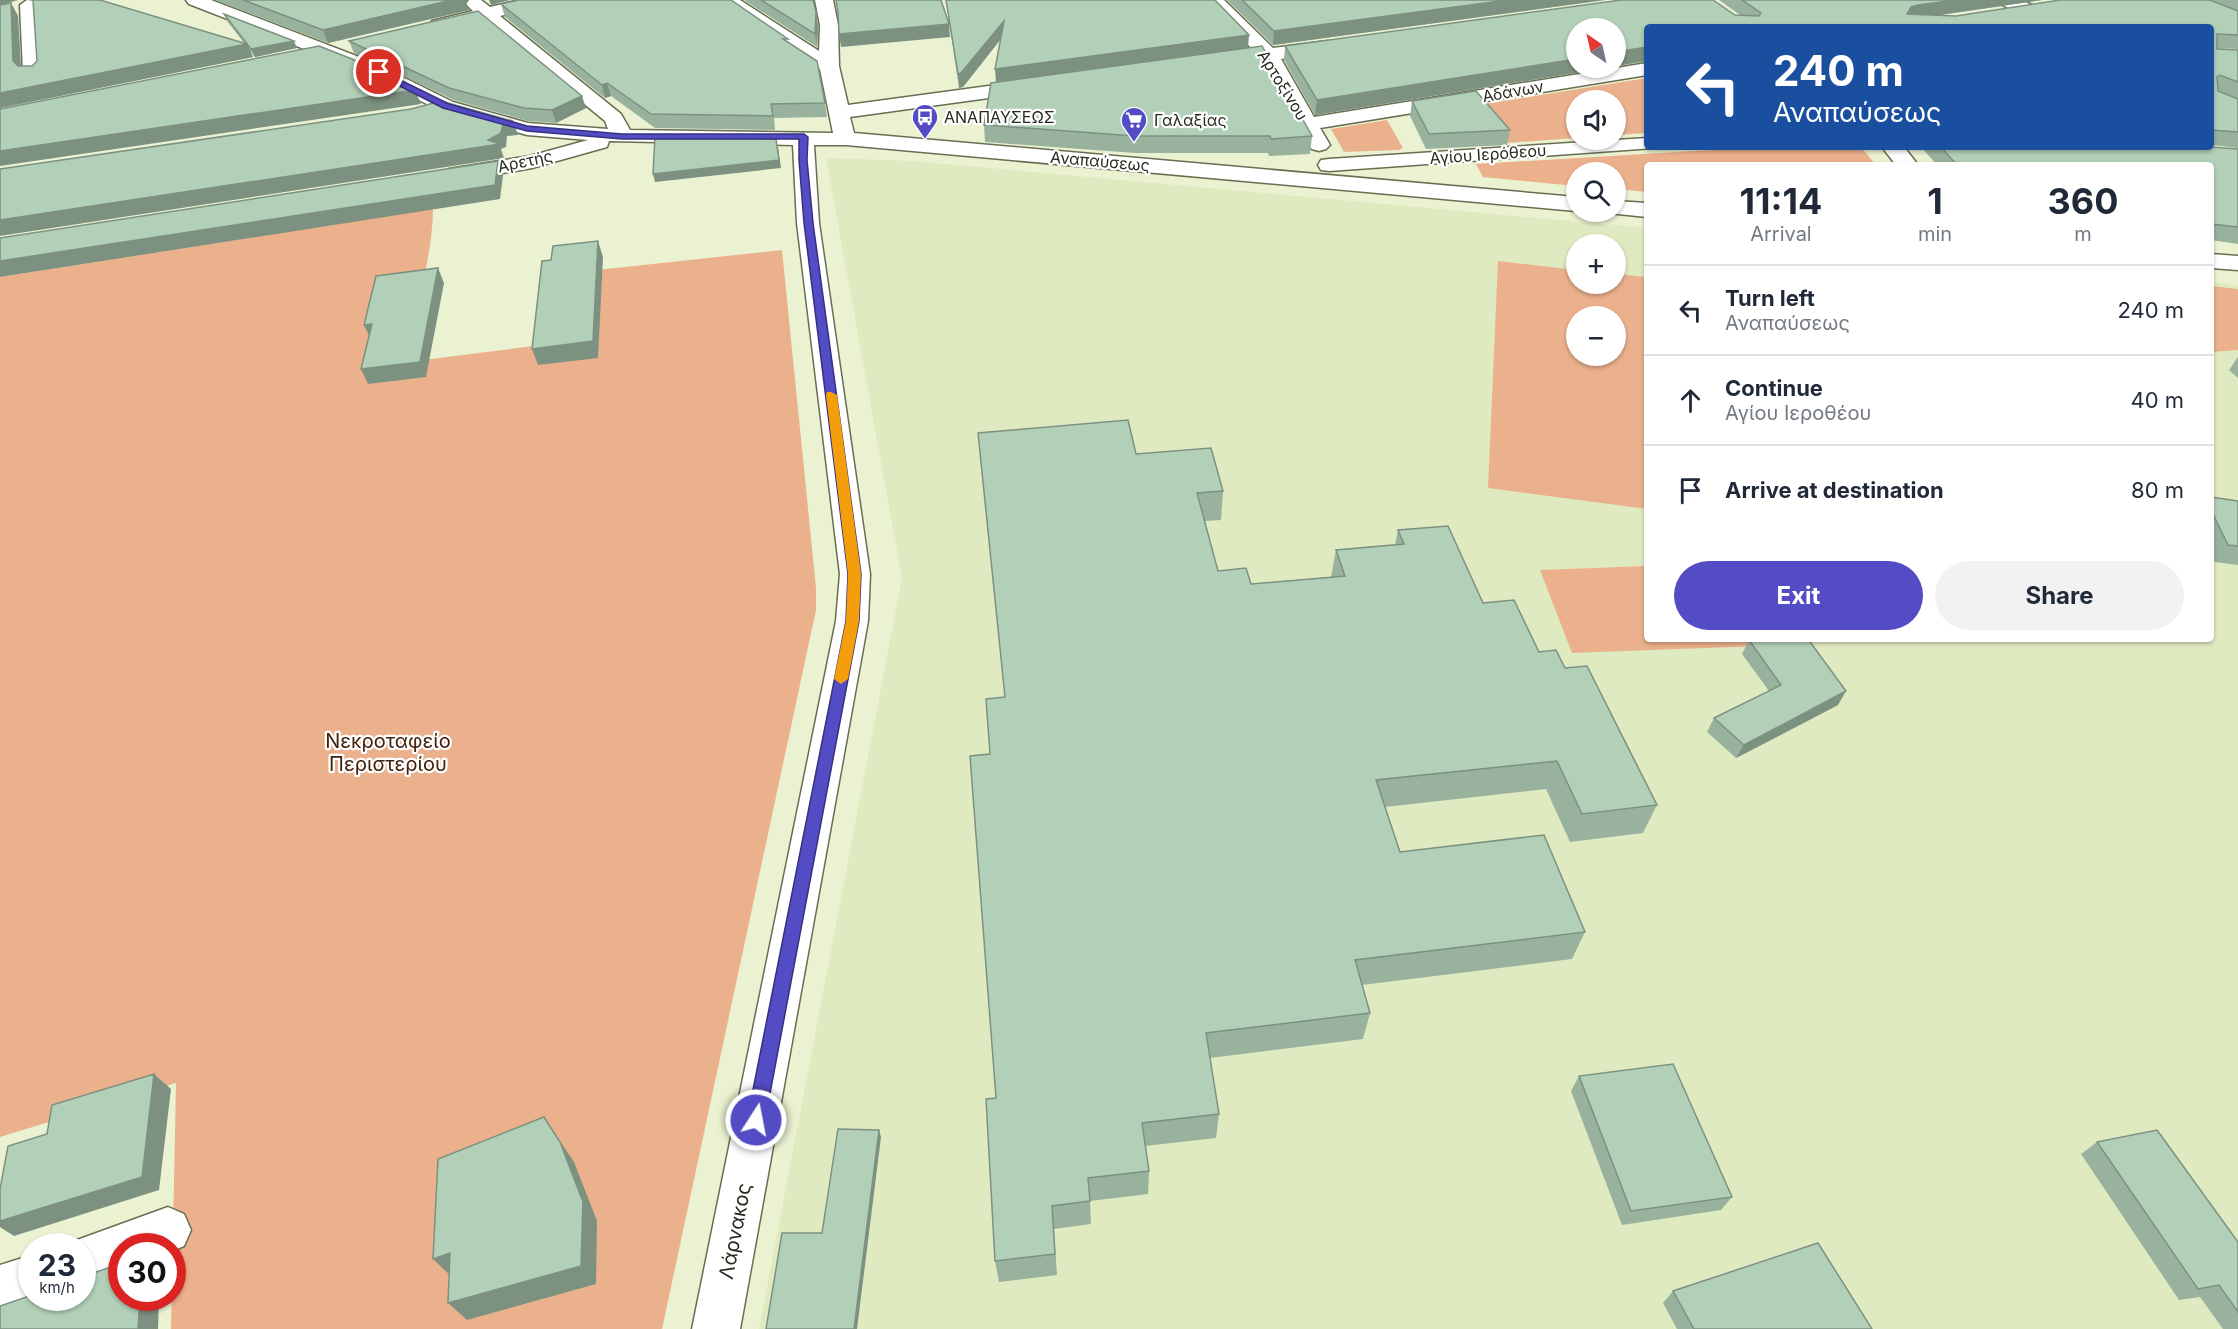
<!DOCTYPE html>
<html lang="en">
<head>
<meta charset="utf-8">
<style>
  :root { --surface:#fff; --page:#f2f2f3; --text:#1f2937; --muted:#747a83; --line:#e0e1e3; --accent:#534cc4 }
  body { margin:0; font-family:Inter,sans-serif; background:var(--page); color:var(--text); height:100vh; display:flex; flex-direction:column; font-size:22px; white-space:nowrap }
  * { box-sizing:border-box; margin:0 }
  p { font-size:20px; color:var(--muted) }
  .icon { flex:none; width:33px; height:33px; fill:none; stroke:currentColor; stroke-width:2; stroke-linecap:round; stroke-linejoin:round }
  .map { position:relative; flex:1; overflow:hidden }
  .panel { position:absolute; left:1644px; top:162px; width:570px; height:480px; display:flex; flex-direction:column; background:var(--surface); border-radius:6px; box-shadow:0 2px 4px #0004 }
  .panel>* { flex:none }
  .hud { position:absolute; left:1644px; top:24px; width:570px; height:126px; border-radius:6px; box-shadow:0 2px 4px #0004; background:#1a4fa0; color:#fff; overflow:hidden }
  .needle { width:39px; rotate:326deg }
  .fabs { position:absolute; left:1566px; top:18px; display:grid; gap:12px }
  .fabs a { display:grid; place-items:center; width:60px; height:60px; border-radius:50%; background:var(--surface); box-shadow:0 2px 4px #0004; font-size:30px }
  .speed { position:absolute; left:18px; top:1233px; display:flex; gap:12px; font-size:30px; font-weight:700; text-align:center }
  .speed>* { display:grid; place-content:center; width:78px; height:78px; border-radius:50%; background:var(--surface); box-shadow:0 2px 4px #0004; line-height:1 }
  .speed small { font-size:15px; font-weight:400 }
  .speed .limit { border:9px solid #d22; background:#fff; color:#111 }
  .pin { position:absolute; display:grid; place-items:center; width:51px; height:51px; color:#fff; margin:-26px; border:3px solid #fff; border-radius:50%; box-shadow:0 2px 6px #0007 }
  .me { position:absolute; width:66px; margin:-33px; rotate:11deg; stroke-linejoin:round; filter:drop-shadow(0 0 4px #0008) }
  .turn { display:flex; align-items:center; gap:21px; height:126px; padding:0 30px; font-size:27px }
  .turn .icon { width:78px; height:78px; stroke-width:2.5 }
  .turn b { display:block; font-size:42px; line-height:51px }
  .eta { display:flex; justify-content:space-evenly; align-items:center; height:102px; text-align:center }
  .eta b { font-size:36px; font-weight:700; line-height:42px }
  .primary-button { display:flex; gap:12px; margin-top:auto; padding:12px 30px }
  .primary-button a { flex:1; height:69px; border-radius:36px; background:var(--accent); color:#fff; font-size:24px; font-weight:700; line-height:69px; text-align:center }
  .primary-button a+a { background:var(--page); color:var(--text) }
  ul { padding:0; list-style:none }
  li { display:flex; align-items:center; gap:18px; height:90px; padding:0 30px; border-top:2px solid var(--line) }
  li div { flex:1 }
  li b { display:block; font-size:22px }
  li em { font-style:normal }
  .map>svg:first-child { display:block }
  .built { fill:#e0eac1; fill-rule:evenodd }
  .green { fill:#ebb18c; fill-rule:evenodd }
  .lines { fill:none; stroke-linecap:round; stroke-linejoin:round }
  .minor-casing { stroke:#676e51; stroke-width:3 }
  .minor { fill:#fff; fill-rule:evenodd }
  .wall { fill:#99b29e }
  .shaded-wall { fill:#7d9181 }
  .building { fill:#b2cfb8; stroke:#7d9181; stroke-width:1.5 }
  .route { fill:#534cc4; stroke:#36317f; stroke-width:1.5 }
  .slow { fill:#f59e0b }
  .labels { text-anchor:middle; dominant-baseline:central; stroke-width:4.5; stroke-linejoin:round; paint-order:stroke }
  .far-street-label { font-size:16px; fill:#272a1d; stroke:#fff }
  .far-poi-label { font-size:16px; fill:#272a1d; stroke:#fff; text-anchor:start }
  .park-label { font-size:20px; fill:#41230d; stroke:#fff }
  .street-label { font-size:20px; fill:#272a1d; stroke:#fff }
</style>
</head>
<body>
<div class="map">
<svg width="2238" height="1329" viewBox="0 0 2238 1329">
  <rect width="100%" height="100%" fill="#eaf2d1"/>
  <path class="built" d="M826 158 913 161 1647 228V639H2211V282L2238 285V1329H759L902 578ZM1576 244H1616V284H1576ZM1576 316H1616V356H1576Z"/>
  <path class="green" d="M1647 78V133L1616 135V100H1576V138L1506 143 1472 106Z
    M1387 120 1403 148 1399 150 1344 152 1331 129Z
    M1760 147H1861L1876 165H1647V192L1616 189V172H1576V186L1483 177 1476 164Z
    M433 209C432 263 415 312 400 363L556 343 579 272 782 250 816 588V610L662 1329H171L176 1083 0 1137V277Z
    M1498 261 1576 270V284H1616V274L1647 277V509L1488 488ZM1616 316V356H1576V316Z
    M2211 286 2238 289V350L2211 352Z
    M1647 566V639H1809L1811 644 1572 653 1540 570Z"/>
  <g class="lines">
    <g class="minor-casing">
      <path id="minor" d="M27 0 35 1 38 5 43 73 40 77H26L23 73 20 5Z
        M186 0H211L372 62 453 102 528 123 608 129 605 121 483 20 439 31 432 29 430 25 432 21 473 11 466 4 469 0H481L490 7 520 0H551L548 4 500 16 621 114 630 130 833 133 820 69 719 0H740L819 51 820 25 815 0H833L838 25 839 66 848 105 1033 80 1040 82 1043 86 1040 90 1033 92 850 117 854 133 1576 197V211L846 145H814L819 223 870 574 868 621 740 1329H692L836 621 840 574 797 223 793 145 609 141 607 147 532 168 457 181 449 179 446 174 449 169 530 156 588 140 527 135 439 110 358 70 189 4Z
        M1205 0H1224L1273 48 1328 41 1335 43 1337 47 1335 51 1281 59 1314 117 1647 63V75L1320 128 1330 145 1326 149 1319 151 1312 149 1308 145 1263 61 1221 67 1214 65 1211 61 1214 57 1254 51Z
        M1997 0H2021L2071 23 2073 27H2049L2000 4Z
        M1647 138V147H1655L1654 148 1329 171 1321 170 1318 165 1321 160 1329 159Z
        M1882 147H1904L1918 165H1896Z
        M1616 201 1647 203V217L1608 213 1616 212Z
        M2211 254 2238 256V270L2211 268Z
        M168 1207 184 1214 191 1230 184 1246 172 1251V1246H122V1269L82 1283V1246H64L66 1244Z
        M32 1255V1298H42L0 1313V1265Z"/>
    </g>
    <use href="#minor" class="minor"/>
  </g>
  <path class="wall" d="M215 0H467L466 2 469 10 328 43Z
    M744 0H813L818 25 817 47Z
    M946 0 1248 48 1312 136 1310 154 1269 156 1268 153H1135L985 142 984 125 996 82 1000 40 963 87 959 88Z
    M1227 0H1605L1273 45Z
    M1719 0H2042L1939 15 1956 16 2238 11V49L2217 48 2238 50V148L2211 145V27H1647V61L1616 66V28L1576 68H1605L1315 115 1284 60 1285 46 1740 15Z
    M2211 0H2238V11Z
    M11 3 18 16 21 66H32L244 43 227 21 224 14 297 48 255 57 251 52 253 57 0 108Z
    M501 4 789 43 825 103 827 117 774 118 775 130 655 128 611 96 605 98 505 17Z
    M349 41 586 108 556 123 528 121 454 100 354 53Z
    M1412 101 1510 130 1507 145 1426 149 1410 116Z
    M1921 147H2211L2238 149V244L2211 240V165H1937Z
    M2238 357V378L2229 370Z
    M1136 454 1223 491 1221 520 1205 521 1218 571 1251 584 1331 577 1336 550 1395 545 1398 530 1539 652 1565 668 1657 805 1643 833 1570 842 1546 789 1385 807 1400 852 1585 932 1572 959 1362 985 1370 1013 1363 1039 1210 1058 1219 1114 1216 1138 1145 1146 1149 1171 1148 1194 1090 1201 1091 1224 1054 1229 1057 1275 999 1282 995 1261 996 1098 990 754Z
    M2211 497 2238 501V565L2215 562 2211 554Z
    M1749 640 1838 705 1736 758 1707 732 1714 718 1769 691 1742 654Z
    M1579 1076 1732 1197 1721 1210 1622 1225 1571 1091Z
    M2097 1142 2238 1242V1329H2223L2200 1297 2179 1300 2081 1154Z
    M1673 1291 1872 1329H1677L1663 1303Z"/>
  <path class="shaded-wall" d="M0 0H18L0 5Z
    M452 0H467L466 2 469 10 328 43 323 30Z
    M489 0H510L491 5Z
    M1508 0H1605L1273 45 1274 31Z
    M1956 0H2042L1913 19 1907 14 1911 7 1918 5Z
    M11 3 18 16 21 74 13 61Z
    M816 12 818 25 817 47 815 34Z
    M1004 21V35L963 87 959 88 958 74Z
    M949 24 950 37 841 47 839 34Z
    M1249 35 1248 48 996 83 995 69Z
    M294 41 297 48 255 57 251 49Z
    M247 44 253 57 0 108V93Z
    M1647 47V61L1616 66V52Z
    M1576 59V68H1605L1315 115 1317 100Z
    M607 83 611 96 605 98 602 85Z
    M415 90 421 104 0 166V151Z
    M582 96 586 108 556 123 552 110Z
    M513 121 518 135 507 136 506 147 501 149 504 158 0 236V220L488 140 503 123Z
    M778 147 781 168 655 182 653 174Z
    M498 161 503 175 500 199 0 277V261Z
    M598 241 603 257 598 358 538 365 532 349Z
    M438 268 444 283 426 377 368 384 361 369Z
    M372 324 371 340 364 325Z
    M1846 691 1838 705 1736 758 1744 745Z
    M154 1074 171 1089 159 1190 14 1236 0 1227V1221Z
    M544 1117 574 1162 597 1221 596 1284 467 1320 448 1303Z
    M879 1130 881 1137 857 1329H854Z
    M450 1253 452 1277 433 1259Z
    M140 1298H159L158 1329H138Z"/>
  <path class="building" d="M33 0H100L247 44 0 93V5L11 3 13 61 18 66H32L37 61Z
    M243 0H452L323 30Z
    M519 0H731L788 39H783L817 61 825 103 771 104 773 116 651 114 607 83 602 85 501 4Z
    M761 0H813L816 12 815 34Z
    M836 0H941L949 24 839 34 838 12Z
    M946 0H1215L1249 35 995 69 1004 21 961 73 958 74Z
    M1242 0H1508L1274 31Z
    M1621 0H1713L1735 15 1759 16 1761 13 1742 0H1956L1918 5 1911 7 1907 14 1956 16 2060 0H2210L2238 11V35L2217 34V49L2238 50V82L2220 75 2217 77 2218 91 2238 99V132L2211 130V27H1647V47L1616 52V28H1576V59L1317 100 1285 46Z
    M478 11 582 96 552 110 524 108 449 88 349 41Z
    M224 14 294 41 251 49Z
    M319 46 352 59 415 90 0 151V109Z
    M1262 46 1312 136 1271 139 1270 136H1135L984 125 991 83Z
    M1476 91 1510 130 1429 134 1412 101Z
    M441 101 513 121 503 123 501 133 488 140 500 144 0 220V169L411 109Z
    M655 136 776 139 779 160 653 174Z
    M1941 147H2211L2238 149V227L2211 224V165H1957Z
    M498 161 495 185 0 261V238Z
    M598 241 593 341 532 349 542 261 551 260 553 246Z
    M438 268 420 362 361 369 372 324 364 325 376 276Z
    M1128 420 1136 454 1211 448 1223 491 1197 493 1218 571 1246 568 1251 584 1345 576 1336 550 1404 544 1398 530 1448 526 1483 603 1514 600 1539 652 1556 650 1565 668 1587 666 1657 805 1582 814 1557 761 1376 780 1400 852 1544 835 1585 932 1355 960 1370 1013 1206 1033 1219 1114 1142 1123 1149 1171 1088 1178 1090 1201 1052 1206 1055 1254 995 1261 986 1099 996 1098 970 756 990 754 986 699 1005 697 978 433Z
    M2211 497 2238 501V546L2228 545 2211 510Z
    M1757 639H1808L1846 691 1744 745 1714 718 1781 685 1749 640Z
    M1673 1064 1732 1197 1631 1211 1579 1076Z
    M154 1074 142 1177 0 1221V1189L8 1146 47 1134 52 1105Z
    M544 1117 560 1142 583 1202 581 1266 448 1303 450 1253 433 1259 438 1159Z
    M838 1129 879 1130 854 1329H766L782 1233H822Z
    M2157 1130 2238 1242V1312L2219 1285 2198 1289 2097 1142Z
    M1818 1243 1872 1329H1694L1673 1291Z
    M122 1263V1298H140L138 1329H0V1306L32 1295V1298H82V1277Z"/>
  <path class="route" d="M376 71H382L449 104 527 126 622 134H804L808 137 807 160 813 223 861 574 859 621 765 1120 762 1127 756 1129 749 1127 747 1120 846 621 848 574 804 223 799 160V139H622L527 131 443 108 376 74Z"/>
  <path class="slow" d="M827 392H831L837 395 861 574 859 621 848 679 841 684 834 679 846 621 848 574 826 395Z"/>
  <defs>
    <g id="bus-pin" transform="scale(1.35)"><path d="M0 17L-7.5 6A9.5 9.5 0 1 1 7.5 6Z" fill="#534cc4" stroke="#fff"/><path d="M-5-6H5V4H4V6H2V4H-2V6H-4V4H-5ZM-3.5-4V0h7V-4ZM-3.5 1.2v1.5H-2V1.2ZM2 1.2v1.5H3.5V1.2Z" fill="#fff"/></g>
    <g id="supermarket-pin" transform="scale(1.35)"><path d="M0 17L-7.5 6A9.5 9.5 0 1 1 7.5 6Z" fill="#534cc4" stroke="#fff"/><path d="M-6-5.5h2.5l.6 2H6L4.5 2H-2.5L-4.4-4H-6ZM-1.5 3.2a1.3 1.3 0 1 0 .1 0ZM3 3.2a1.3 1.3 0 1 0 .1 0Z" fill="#fff"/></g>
  </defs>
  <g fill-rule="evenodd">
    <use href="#bus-pin" x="925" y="117"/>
    <use href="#supermarket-pin" x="1134" y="120"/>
  </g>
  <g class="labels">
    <g class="far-street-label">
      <text transform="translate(1283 85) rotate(58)">Αρτοξίνου</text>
      <text transform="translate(1513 91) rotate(-10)">Αδάνων</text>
      <text transform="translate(1488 154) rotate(-4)">Αγίου Ιερόθεου</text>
      <text transform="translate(525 161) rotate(-12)">Αρετής</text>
      <text transform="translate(1100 161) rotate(5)">Αναπαύσεως</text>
    </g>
    <g class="far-poi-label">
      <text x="944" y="117">ΑΝΑΠΑΥΣΕΩΣ</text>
      <text x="1154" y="120">Γαλαξίας</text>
    </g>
    <g class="park-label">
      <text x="388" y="741">Νεκροταφείο<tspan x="388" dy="23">Περιστερίου</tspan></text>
    </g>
    <g class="street-label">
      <text transform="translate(735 1231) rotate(-79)">Λάρνακος</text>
    </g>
  </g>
</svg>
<div class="fabs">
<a><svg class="needle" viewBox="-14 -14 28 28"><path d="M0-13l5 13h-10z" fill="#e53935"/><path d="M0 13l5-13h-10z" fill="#747a83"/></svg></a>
<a><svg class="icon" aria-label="sound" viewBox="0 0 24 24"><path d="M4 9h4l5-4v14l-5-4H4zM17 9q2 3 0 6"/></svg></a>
<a><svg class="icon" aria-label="search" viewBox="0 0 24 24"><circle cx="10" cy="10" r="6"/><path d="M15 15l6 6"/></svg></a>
<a>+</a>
<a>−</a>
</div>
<div class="speed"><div>23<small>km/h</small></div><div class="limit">30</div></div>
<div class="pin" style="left:379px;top:72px;background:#d93025"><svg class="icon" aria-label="arrive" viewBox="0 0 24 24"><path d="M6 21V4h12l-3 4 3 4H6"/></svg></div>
<svg class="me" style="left:756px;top:1120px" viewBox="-20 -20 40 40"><circle r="17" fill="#534cc4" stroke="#fff" stroke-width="3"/><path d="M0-11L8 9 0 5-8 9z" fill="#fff"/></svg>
<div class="hud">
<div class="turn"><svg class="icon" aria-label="left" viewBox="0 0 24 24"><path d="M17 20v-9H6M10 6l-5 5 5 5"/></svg><div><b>240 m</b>Αναπαύσεως</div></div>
</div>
<section class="panel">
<div class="eta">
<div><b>11:14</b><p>Arrival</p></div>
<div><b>1</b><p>min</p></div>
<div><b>360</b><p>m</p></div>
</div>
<ul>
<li><svg class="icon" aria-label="left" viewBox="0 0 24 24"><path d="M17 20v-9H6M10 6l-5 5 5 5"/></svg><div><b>Turn left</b><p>Αναπαύσεως</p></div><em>240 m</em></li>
<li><svg class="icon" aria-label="ahead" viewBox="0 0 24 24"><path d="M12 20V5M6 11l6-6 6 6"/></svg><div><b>Continue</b><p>Αγίου Ιεροθέου</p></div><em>40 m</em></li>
<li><svg class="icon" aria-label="arrive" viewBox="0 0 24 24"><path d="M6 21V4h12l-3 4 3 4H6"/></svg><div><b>Arrive at destination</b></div><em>80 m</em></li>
</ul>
<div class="primary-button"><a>Exit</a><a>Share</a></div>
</section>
</div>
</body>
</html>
